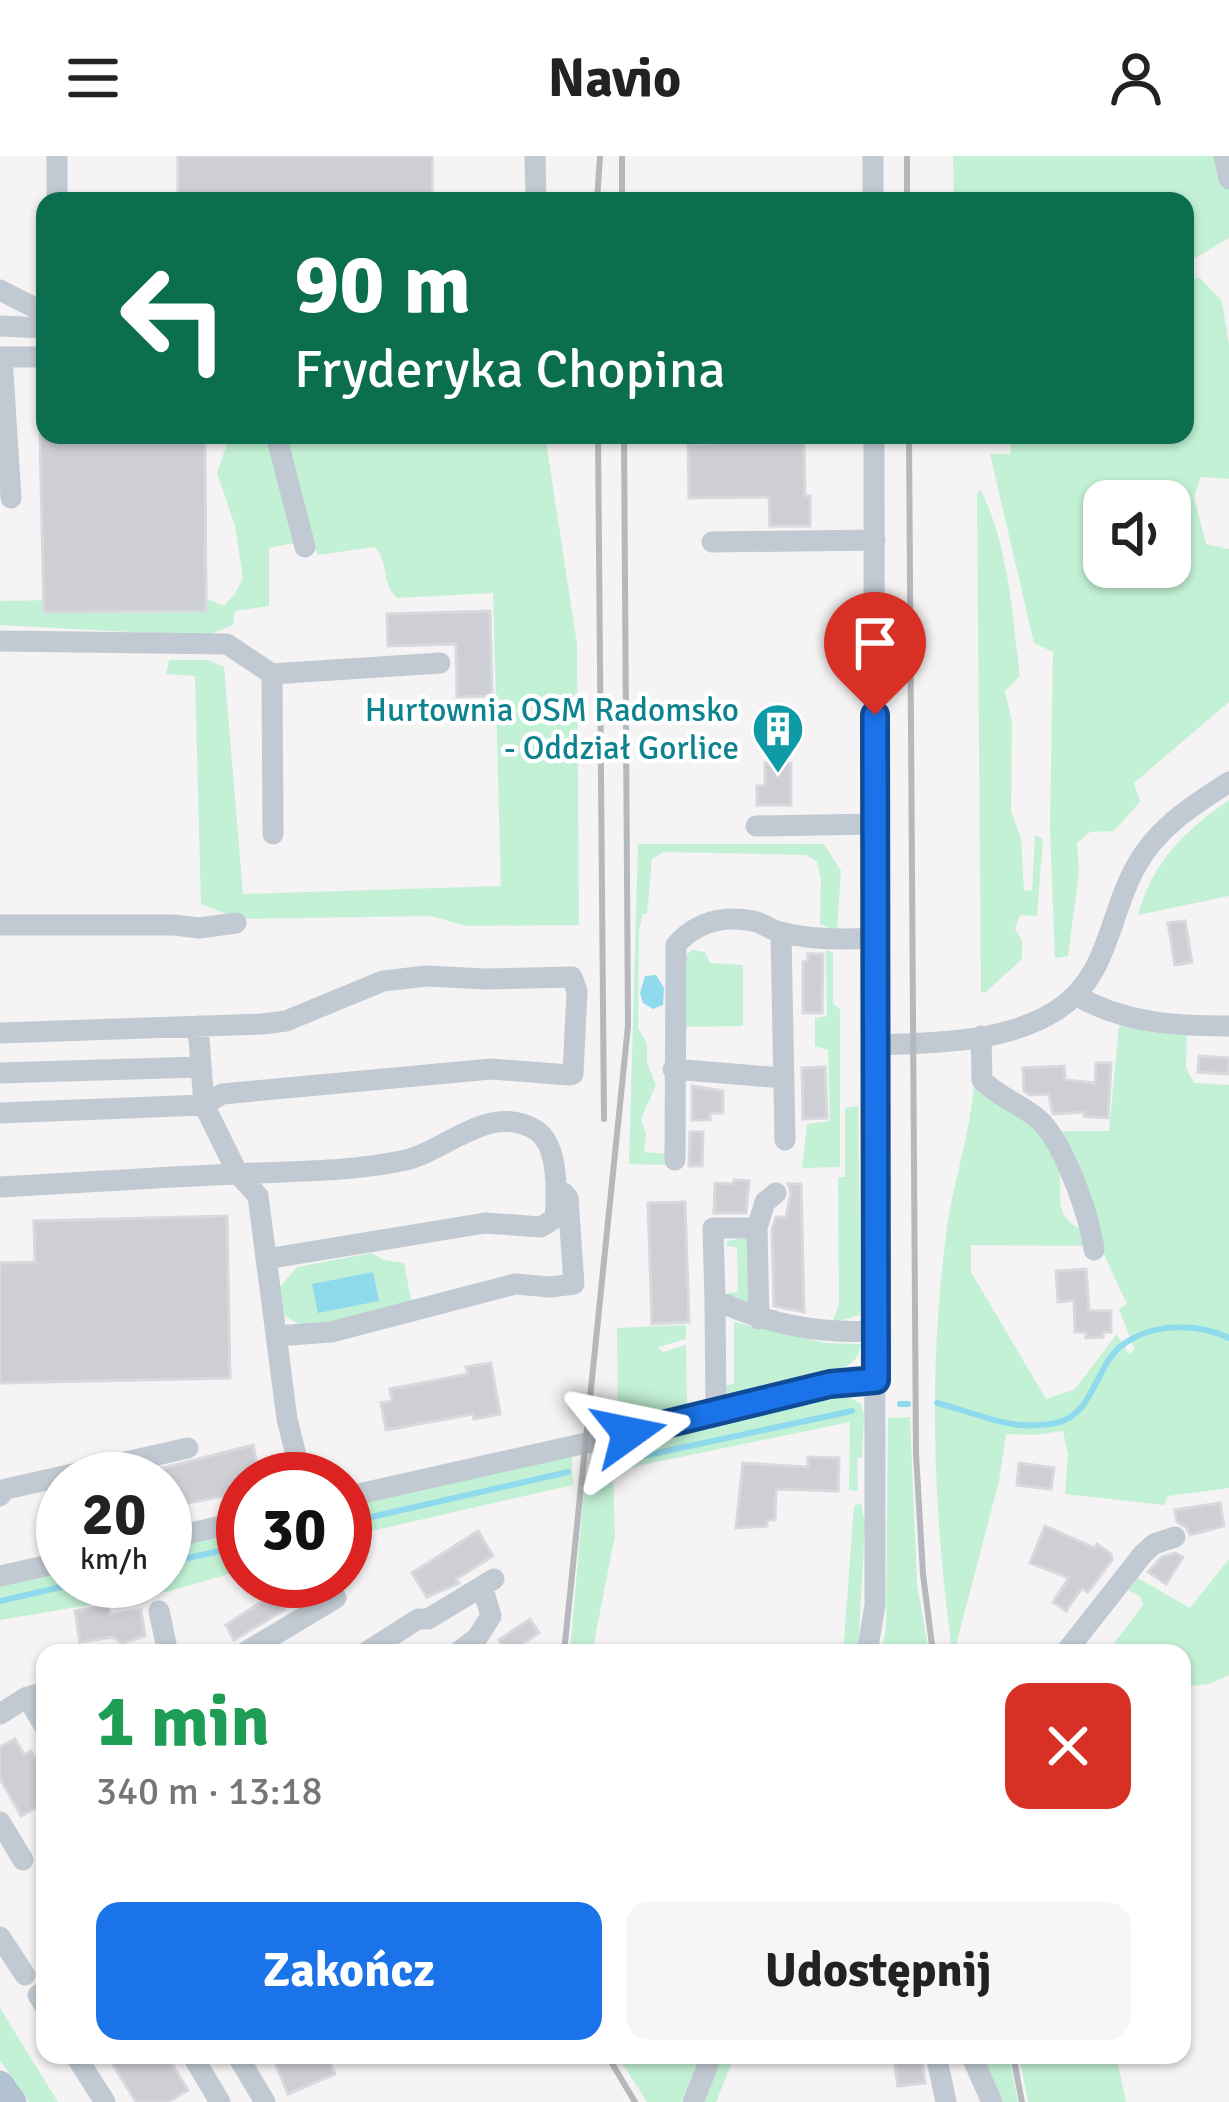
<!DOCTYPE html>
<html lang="pl">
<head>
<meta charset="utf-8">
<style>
  :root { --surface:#fff; --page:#f6f6f6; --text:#222; --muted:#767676; --accent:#1a73e8 }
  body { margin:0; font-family:Signika,sans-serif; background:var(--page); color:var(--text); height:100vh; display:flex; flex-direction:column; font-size:45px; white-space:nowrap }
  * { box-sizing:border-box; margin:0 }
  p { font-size:39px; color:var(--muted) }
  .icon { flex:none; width:66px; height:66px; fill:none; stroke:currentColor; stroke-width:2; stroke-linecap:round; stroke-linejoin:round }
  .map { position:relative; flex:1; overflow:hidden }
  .sheet { position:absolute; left:36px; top:1488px; width:1155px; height:420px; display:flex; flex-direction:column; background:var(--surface); border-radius:24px; box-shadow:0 3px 9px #0004 }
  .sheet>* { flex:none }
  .banner { position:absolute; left:36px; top:36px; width:1158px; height:252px; border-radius:24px; box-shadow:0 3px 9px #0004; background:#0b6e4f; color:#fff; overflow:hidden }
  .tools { position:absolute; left:1083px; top:324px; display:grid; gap:24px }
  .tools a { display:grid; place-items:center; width:108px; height:108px; border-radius:24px; background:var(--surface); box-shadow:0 3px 9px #0004; font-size:60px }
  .speed { position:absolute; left:36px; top:1296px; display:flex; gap:24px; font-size:60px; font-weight:700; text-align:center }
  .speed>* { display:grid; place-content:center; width:156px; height:156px; border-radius:50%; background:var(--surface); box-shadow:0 3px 9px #0004; line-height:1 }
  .speed small { font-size:30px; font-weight:400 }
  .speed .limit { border:18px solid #d22; background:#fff; color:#111 }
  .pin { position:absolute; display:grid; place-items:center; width:102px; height:102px; color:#fff; margin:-123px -51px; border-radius:50% 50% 50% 0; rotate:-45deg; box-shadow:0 0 12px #0007 }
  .pin .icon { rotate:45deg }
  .me { position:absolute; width:132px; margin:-66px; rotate:78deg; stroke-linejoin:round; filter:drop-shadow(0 0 9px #0008) }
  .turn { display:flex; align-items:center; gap:42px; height:252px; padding:0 60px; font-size:54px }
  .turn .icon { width:156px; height:156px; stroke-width:2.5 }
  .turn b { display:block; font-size:84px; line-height:102px }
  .round { display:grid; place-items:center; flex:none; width:126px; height:126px; border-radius:24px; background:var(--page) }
  .summary { display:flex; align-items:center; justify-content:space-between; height:204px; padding:0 60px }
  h1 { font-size:72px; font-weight:700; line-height:90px; color:#1e9e55 }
  .action { display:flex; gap:24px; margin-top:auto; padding:24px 60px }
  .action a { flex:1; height:138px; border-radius:24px; background:var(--accent); color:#fff; font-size:48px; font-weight:700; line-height:138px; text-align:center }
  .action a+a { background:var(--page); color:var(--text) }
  header { display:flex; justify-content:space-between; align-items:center; height:156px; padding:0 60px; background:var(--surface); font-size:54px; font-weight:700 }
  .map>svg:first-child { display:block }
  .green { fill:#c3f1d5; fill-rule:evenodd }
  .water { fill:#90daee }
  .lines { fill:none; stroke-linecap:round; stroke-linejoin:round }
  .stream { stroke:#90daee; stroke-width:6 }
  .building { fill:#cdcfd5; stroke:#d7d9de; stroke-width:3 }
  .minor { stroke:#c1cad2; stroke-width:21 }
  .major { stroke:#b3c2d1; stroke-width:27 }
  .rail { stroke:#b5b8bd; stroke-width:6 }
  .route-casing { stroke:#114b97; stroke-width:30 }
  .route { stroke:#1a73e8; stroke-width:21 }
  .labels { text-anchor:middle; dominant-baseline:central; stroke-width:9; stroke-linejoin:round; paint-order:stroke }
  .culture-label { font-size:33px; fill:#0d838f; stroke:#fff; text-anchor:end }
</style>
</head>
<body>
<header><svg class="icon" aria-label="menu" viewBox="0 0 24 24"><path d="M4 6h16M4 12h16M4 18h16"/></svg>Navio<svg class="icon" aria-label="person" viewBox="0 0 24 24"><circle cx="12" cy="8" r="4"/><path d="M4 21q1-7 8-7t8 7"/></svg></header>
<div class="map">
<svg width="1229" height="1946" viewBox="0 0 1229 1946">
  <rect width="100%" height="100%" fill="#f5f3f3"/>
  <path class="green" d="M953 0H1224L1229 6V82L1185 108V45H954Z
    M1200 122 1222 145 1229 189V323L1201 321 1194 341 1206 388 1229 393V546L1134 627 1140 646 1114 675 1090 676 1077 687 1079 716 1068 800 1055 802 1050 672 1053 496 1034 487 990 298H1011L1010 283 984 279H1185V123ZM1104 345H1170V411H1104Z
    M230 279H267L294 387 269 392V450L235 455 233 469 206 480 0 469V445L203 441 224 450 235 438 243 422 235 370 217 317Z
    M283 279H545L577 488 579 769 466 770 431 760 240 763 201 748 195 520 166 518 169 504H207L224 511 243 738 501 730 493 437 397 442C380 424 390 409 375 391L318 399 306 372Z
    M981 335C1009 390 1012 460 1020 520L1005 535 1012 566 1011 655 1021 682 1024 735 1032 734 1035 679 1043 683 1037 760 1020 759 1015 773 1022 785V803L986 836H981L977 336Z
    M1229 644V740L1138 759C1152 707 1185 674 1229 644Z
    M638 688H824L841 715 837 776 820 768 821 724 817 706 806 699 664 696 652 703 647 758H643L639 774 638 872 647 888V907L656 929 641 963 646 978 644 996 668 998 669 1009 629 1008Z
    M692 794 705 796 710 807 743 809V870L681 871V804Z
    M826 794 833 797V847L840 853V1011L802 1012 807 968 830 965 828 894 815 890V862L827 860Z
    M1119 870 1187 875 1186 912 1194 927 1229 929V1332L1168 1340 1164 1349 1065 1338 1068 1298 1063 1275 1035 1279 1006 1278 999 1325 954 1497H938V1492L951 1487C933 1349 928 1210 947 1072 954 1023 971 976 974 926 1005 947 1043 966 1056 1003 1068 1034 1045 1058 1086 1076L1091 1090 971 1089V1116L1046 1243 1075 1233 1117 1178 1128 1198 1135 1194 1119 1153 1127 1148 1101 1092 1058 975H1109Z
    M858 950 861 1151 860 1159 832 1167 839 1149 838 1021H845V952Z
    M749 1081V1147L740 1148 737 1141 728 1142V1137L738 1136 737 1091 727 1090V1085Z
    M372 1097 384 1104 404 1107 412 1148 305 1172 284 1159 280 1131 297 1111Z
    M734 1166 825 1187 861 1188C858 1205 851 1209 836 1214L728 1240 722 1230 734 1228Z
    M686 1169V1183L658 1191 663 1196 686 1189 687 1249 618 1266 617 1172Z
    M846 1240 861 1248 864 1259 862 1301 857 1302 858 1335 849 1334 850 1266 613 1315 615 1379 592 1497H570L585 1322 605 1316 601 1295Z
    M910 1261 917 1428 929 1497H881L886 1472 888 1262Z
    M572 1300 573 1329 345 1381V1351Z
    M861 1347 865 1368 858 1497H843L854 1350Z
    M243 1375V1414L166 1436 0 1464V1429L63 1415V1425H165V1392Z
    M1229 1403V1519L1209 1528 1182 1531V1497H1070L1078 1486 1107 1497 1143 1449 1140 1440 1124 1432 1136 1421 1190 1452Z
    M0 1852 58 1946H29L0 1904Z
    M617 1899H701L681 1946H647Z
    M722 1899H735L716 1946H702Z
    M979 1899H1009L1018 1946H999Z
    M1019 1899H1116L1126 1946H1028Z"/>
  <path class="water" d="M656 819 664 832 663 849 653 853 643 847 640 837 645 820Z
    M373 1116 379 1145 318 1157 312 1128Z"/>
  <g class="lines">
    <path class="stream" d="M937 1247C980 1258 1011 1276 1056 1267 1093 1260 1095 1211 1121 1190 1151 1167 1197 1166 1229 1182
      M900 1248H908
      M606 1308 852 1255
      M345 1367 568 1316
      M165 1407 243 1390
      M0 1445 87 1425"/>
  </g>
  <path class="building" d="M178 0H432V45H178Z
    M40 279H205L206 455 44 456Z
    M804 286 805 340H810V370H770L769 341 689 342 688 288Z
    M490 455 492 540 457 541 456 488 388 490 387 458Z
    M765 607H791V649H757V630H765Z
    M1185 765 1192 806 1175 809 1168 767Z
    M808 798H823L822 857H803V806L808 805Z
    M1199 900 1229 902V918L1198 916Z
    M1096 907H1111L1108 962 1084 960V956L1053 958 1049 938 1030 939 1024 935 1023 912 1064 910 1065 924 1095 927Z
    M825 911 827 962 803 963 802 912Z
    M692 930 723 935V957H710V964H692Z
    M690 976H703L702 1010H689Z
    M734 1024 749 1025 746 1057H714L715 1027 733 1028Z
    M788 1028H801L804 1156 774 1150 772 1074 776 1061H786L791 1036Z
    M685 1046 689 1166 652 1168 648 1047Z
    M227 1060 230 1222 0 1227V1107L35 1106 34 1065Z
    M1086 1113 1089 1155H1111V1176H1103V1181L1086 1182V1176H1075L1074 1144 1058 1146 1056 1115Z
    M491 1207 500 1258 474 1263 473 1258 386 1274 381 1247 392 1245 390 1233 468 1218 466 1211Z
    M253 1289 260 1323H243V1336L165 1352V1323H120Z
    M808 1301 839 1302 838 1335 776 1333 775 1364H767V1370L736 1372 743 1307 808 1311Z
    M1019 1307 1054 1312 1051 1333 1017 1329Z
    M1220 1347 1224 1370 1190 1379 1186 1371 1177 1366 1175 1354Z
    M1045 1370 1095 1392 1097 1388 1111 1398 1112 1404 1088 1436 1082 1432 1066 1455 1053 1446 1069 1422 1030 1407Z
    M478 1375 493 1400 456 1423 459 1427 427 1441 412 1417Z
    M1175 1397 1183 1401 1166 1428 1148 1416 1162 1401Z
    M298 1425H347L329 1429 308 1441Z
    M274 1438 284 1454 234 1484 226 1469Z
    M108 1450 110 1459 141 1454 145 1480 122 1487 113 1481 80 1486 75 1455Z
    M530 1463 539 1477 508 1497 499 1484Z
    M15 1583 24 1599 31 1595 45 1621V1647L21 1660 0 1622V1591Z
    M107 1899H166L188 1934 168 1946H136Z
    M272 1899H326L335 1918 288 1938Z
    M921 1900 925 1927 898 1930 894 1903Z"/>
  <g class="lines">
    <path class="minor" d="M57 0V45
      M535 0 536 45
      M1224 0 1229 23
      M873 45V0
      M0 134 45 157
      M0 170 45 172
      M0 201H45
      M2 201 11 342
      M276 279 305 391
      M712 386 875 384
      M0 485 227 488 272 518 440 507
      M272 518 273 678
      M756 670 875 668
      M0 769H174L199 772 236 767
      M781 777 785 984
      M1075 839C1124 867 1174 870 1229 870
      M0 877 262 868 286 865 383 825 427 820 485 823 572 821 577 835 573 918 569 919 491 913 222 938 204 949 198 870
      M981 880 982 924C998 941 1019 947 1037 962 1063 983 1090 1061 1094 1094
      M877 889C934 887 1006 887 1057 854 1109 820 1108 762 1135 712 1156 672 1192 650 1229 626
      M673 913 783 922
      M0 917 199 911
      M0 957 204 949 238 1018 258 1040 287 1263 302 1323
      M675 1004 676 789C696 766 723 759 753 765 763 767 771 774 780 776 810 784 845 784 876 782
      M0 1031C79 1027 158 1021 237 1018 291 1015 348 1016 401 1005 445 997 491 944 537 975 559 990 557 1038 555 1062L541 1071 485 1067 266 1103
      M776 1037 765 1046 757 1072H713L715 1144C768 1168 817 1178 875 1175
      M757 1072 759 1163
      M715 1144 716 1258
      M276 1180 331 1176 515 1128 550 1131 574 1128 568 1042 564 1037
      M0 1340 6 1333 188 1292
      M345 1341 716 1258 829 1228 876 1224
      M165 1383 243 1365
      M0 1420 63 1406
      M159 1455 168 1497
      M244 1497 336 1442
      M365 1497 418 1463H428L494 1423
      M457 1497 477 1482 491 1460 482 1430
      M867 1497 875 1449 874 279
      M1065 1497 1143 1398 1154 1388 1175 1381
      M27 1541 45 1571
      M0 1558 27 1541 45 1536
      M0 1666 23 1704
      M0 1781 25 1819
      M45 1835 38 1839 45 1850
      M75 1899 105 1946
      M192 1899 220 1946
      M237 1899 265 1946
      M936 1899 946 1946
      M971 1899 992 1946
      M693 1946 712 1899"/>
    <path class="major" d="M0 1928 13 1946"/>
    <path class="rail" d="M622 0V45
      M907 0V45
      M597 45 600 0
      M598 279 604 963
      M909 279 916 1298 923 1418 933 1497
      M564 1497 628 870 624 279
      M607 1899 635 1946
      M1013 1899 1022 1946"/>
  </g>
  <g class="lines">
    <g class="route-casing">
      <path id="route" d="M629 1277 830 1228 876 1224 875 559"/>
    </g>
    <use href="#route" class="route"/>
  </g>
  <defs>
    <g id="building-pin" transform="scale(2.7)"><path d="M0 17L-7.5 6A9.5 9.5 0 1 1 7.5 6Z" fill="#0f9aa8" stroke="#fff"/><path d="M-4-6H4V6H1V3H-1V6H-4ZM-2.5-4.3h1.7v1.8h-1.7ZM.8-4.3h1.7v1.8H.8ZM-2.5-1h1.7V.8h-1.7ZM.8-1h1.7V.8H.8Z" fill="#fff"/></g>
  </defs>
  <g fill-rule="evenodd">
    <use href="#building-pin" x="778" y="573"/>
  </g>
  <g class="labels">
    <g class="culture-label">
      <text x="739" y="554">Hurtownia OSM Radomsko<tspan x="739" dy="38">- Oddział Gorlice</tspan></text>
    </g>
  </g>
</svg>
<div class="tools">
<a><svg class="icon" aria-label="sound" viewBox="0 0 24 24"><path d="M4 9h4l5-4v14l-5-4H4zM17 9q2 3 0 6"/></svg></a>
</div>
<div class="speed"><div>20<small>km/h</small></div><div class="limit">30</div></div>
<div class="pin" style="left:875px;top:559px;background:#d93025"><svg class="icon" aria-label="arrive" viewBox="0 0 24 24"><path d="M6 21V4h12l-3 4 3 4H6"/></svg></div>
<svg class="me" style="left:629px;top:1277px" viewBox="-20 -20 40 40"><path d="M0-17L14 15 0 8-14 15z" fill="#1a73e8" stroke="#fff" stroke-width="4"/></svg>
<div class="banner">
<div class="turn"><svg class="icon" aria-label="left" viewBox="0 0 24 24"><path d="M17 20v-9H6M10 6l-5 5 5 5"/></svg><div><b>90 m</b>Fryderyka Chopina</div></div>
</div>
<section class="sheet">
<div class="summary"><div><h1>1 min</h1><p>340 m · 13:18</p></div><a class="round" style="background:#d93025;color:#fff"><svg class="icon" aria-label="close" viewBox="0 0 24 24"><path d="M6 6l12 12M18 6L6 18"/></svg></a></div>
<div class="action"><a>Zakończ</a><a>Udostępnij</a></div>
</section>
</div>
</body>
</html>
